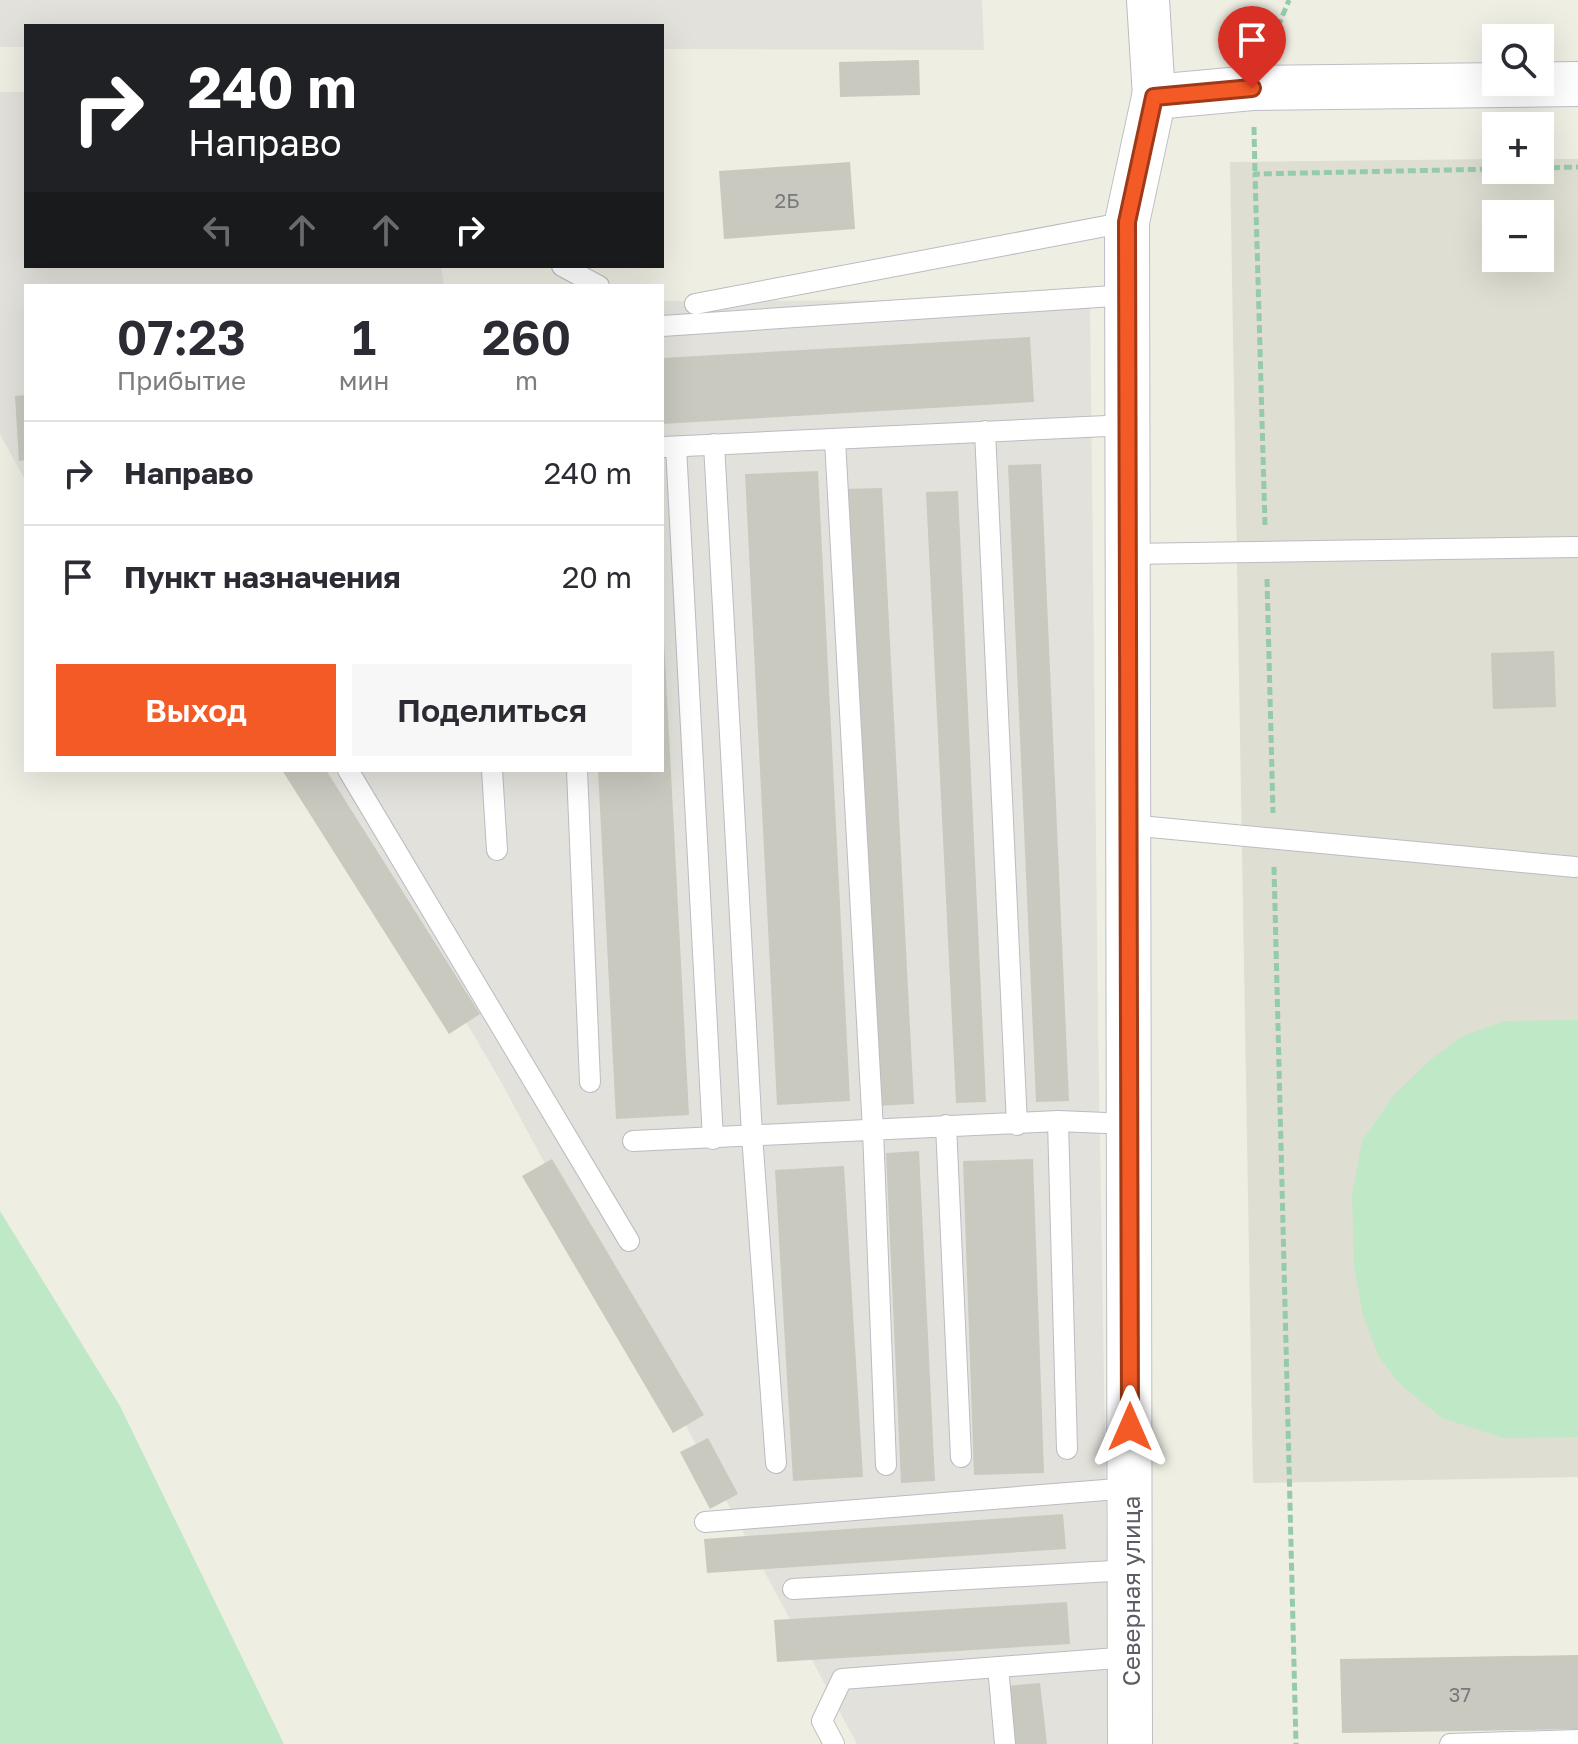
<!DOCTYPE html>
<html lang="ru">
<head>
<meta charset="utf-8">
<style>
  :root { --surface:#fff; --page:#f7f7f7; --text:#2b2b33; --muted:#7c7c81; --line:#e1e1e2; --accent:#f35a25 }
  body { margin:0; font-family:"Golos Text",sans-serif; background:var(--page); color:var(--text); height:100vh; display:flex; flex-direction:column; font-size:30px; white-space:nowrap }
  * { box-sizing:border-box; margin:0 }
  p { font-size:26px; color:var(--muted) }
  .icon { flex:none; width:44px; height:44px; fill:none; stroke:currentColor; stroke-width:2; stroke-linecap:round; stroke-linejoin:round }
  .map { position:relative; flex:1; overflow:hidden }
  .drawer { position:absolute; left:24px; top:284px; width:640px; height:488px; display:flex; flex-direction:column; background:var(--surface); border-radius:0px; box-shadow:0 8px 32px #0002 }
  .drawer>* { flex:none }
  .top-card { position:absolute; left:24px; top:24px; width:640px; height:244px; border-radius:0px; box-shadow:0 8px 32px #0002; background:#202124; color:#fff; overflow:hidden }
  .fabs { position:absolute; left:1482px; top:24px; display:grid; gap:16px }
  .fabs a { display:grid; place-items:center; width:72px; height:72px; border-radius:0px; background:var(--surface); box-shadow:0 8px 32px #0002; font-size:40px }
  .pin { position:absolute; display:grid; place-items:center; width:68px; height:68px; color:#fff; margin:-82px -34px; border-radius:50% 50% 50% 0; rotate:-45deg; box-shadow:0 0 8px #0007 }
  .pin .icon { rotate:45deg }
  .me { position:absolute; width:88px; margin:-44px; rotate:0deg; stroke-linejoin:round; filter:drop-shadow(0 0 6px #0008) }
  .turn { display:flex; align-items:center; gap:28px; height:168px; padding:0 32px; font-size:36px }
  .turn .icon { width:104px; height:104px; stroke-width:2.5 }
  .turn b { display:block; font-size:56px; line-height:68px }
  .lanes { display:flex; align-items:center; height:76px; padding:0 32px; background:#0003; justify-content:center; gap:40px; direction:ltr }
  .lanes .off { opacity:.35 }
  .eta { display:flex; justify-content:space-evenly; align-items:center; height:136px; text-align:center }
  .eta b { font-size:48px; font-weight:600; line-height:56px }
  .button { display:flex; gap:16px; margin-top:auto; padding:16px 32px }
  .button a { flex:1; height:92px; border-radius:0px; background:var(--accent); color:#fff; font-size:32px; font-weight:600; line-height:92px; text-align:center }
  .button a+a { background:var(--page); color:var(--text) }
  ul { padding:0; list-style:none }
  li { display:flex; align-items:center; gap:24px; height:104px; padding:0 32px; border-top:2px solid var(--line) }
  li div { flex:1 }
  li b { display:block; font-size:30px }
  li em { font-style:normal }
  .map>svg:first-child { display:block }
  .industrial { fill:#e2e1db }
  .education { fill:#dfded2; fill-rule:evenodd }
  .green { fill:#bee8c6 }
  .building { fill:#cac9c0 }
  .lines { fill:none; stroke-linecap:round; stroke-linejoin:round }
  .lane-casing { stroke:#bbbcc3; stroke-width:22 }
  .street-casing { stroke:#bbbcc3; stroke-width:44 }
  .secondary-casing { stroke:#bcbec5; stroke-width:46 }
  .path { stroke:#96caae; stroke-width:5; stroke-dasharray:8 4; stroke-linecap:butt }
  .lane { stroke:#fff; stroke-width:20 }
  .street { stroke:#fff; stroke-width:42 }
  .secondary { stroke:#fff; stroke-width:44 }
  .route-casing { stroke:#9e3a18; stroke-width:20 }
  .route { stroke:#f35a25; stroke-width:14 }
  .labels { text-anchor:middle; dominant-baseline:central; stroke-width:6; stroke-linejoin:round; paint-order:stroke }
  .number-label { font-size:20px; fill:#77797c }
  .street-label { font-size:24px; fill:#5b5e65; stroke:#fff }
</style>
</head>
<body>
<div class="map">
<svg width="1578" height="1744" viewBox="0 0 1578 1744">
  <rect width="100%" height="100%" fill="#efeee3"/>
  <path class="industrial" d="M0 0H982L984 50 662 49V26H26V47H0Z
    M0 92H26V266H441L444 286H26L25 480 0 434Z
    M1090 300 1098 1023 1110 1744H857L500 1080 319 770H662V301Z"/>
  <path class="education" d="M1496 159V170H1540V159H1578V1477L1253 1483 1230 162ZM1496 214H1540V258H1496Z"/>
  <path class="green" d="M1578 1020V1437L1504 1438 1442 1418 1400 1384 1379 1357 1363 1315 1354 1265 1352 1195 1362 1141 1394 1095 1430 1060 1463 1036 1505 1021Z
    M0 1211 120 1406 284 1744H0Z"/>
  <path class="building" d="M919 60 920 95 840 97 839 62Z
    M850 162 855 229 724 239 719 171Z
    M1030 337 1034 402 662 424V358Z
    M26 395V460L19 461 15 396Z
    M1041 464 1069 1101 1036 1102 1008 465Z
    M818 471 850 1101 777 1105 745 474Z
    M882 488 914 1104 875 1106 842 489Z
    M958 491 986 1102 956 1103 926 492Z
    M662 640H664L689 1115 616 1119 598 770H662Z
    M1554 651 1556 707 1493 709 1491 653Z
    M282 770H326L480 1014 449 1034Z
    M919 1151 935 1481 901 1483 886 1153Z
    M552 1159 704 1415 673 1433 522 1176Z
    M1033 1159 1044 1473 974 1475 963 1161Z
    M844 1166 863 1477 793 1481 775 1170Z
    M708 1438 738 1494 710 1509 680 1452Z
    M1063 1514 1066 1549 707 1573 704 1539Z
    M1067 1602 1070 1644 777 1662 774 1620Z
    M1578 1655V1729L1342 1733 1340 1659Z
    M1040 1683 1047 1744H1012L1005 1686Z"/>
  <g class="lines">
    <g class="lane-casing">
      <path id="lane" d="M562 266 599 286
        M695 304 1127 222
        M662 326 1128 295
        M985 431 1017 1125
        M835 440 873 1130 886 1465
        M714 444 752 1135 776 1463
        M664 447 1128 425
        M676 447 713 1139
        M1128 554 1578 547
        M348 770 629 1241
        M492 770 497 850
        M577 770 590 1082
        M1129 825 1575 867
        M1058 1121 1067 1449
        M946 1125 961 1457
        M633 1141 1058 1121 1129 1124
        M705 1522 1130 1488
        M793 1589 1130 1570
        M998 1667 1005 1744
        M834 1744 822 1721 842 1679 1130 1657
        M1450 1744 1578 1740"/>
    </g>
    <g class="street-casing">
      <path id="street" d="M1148 0 1154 97"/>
    </g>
    <g class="secondary-casing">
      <path id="secondary" d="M1130 1744 1127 222 1154 97 1252 88 1578 84"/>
    </g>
    <path class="path" d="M1269 49 1289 0
      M1254 127 1255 174
      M1540 168 1578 167
      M1265 525 1255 174 1496 169
      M1267 579 1273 813
      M1274 867 1296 1744"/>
    <use href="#lane" class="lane"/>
    <use href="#street" class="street"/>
    <use href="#secondary" class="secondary"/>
  </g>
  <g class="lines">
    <g class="route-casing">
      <path id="route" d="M1130 1427 1127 222 1154 97 1252 88"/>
    </g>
    <use href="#route" class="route"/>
  </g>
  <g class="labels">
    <g class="number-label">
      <text x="787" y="200">2Б</text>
      <text x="1460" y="1694">37</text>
    </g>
    <g class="street-label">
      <text transform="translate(1130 1591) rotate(-90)">Северная улица</text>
    </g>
  </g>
</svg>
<div class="fabs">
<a><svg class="icon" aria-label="search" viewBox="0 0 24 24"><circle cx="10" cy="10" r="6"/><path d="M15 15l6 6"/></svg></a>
<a>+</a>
<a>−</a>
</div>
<div class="pin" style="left:1252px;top:88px;background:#d93025"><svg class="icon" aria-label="arrive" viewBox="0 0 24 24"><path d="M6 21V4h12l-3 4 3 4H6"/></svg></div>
<svg class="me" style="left:1130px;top:1427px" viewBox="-20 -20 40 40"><path d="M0-17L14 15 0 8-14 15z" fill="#f35a25" stroke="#fff" stroke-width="4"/></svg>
<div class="top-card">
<div class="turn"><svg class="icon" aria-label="right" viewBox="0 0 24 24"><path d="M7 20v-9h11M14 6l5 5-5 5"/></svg><div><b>240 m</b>Направо</div></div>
<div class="lanes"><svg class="icon off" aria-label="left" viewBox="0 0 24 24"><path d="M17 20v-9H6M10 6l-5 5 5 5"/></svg><svg class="icon off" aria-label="ahead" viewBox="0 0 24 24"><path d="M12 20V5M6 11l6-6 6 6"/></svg><svg class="icon off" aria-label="ahead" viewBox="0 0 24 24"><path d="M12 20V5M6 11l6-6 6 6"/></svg><svg class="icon" aria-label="right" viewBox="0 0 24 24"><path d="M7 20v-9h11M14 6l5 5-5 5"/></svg></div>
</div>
<section class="drawer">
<div class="eta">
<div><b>07:23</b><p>Прибытие</p></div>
<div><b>1</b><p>мин</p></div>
<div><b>260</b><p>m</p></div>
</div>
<ul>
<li><svg class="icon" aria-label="right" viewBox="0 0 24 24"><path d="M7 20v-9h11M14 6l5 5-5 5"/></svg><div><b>Направо</b></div><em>240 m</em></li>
<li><svg class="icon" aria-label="arrive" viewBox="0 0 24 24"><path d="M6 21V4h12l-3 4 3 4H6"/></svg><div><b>Пункт назначения</b></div><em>20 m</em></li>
</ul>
<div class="button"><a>Выход</a><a>Поделиться</a></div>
</section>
</div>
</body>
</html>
